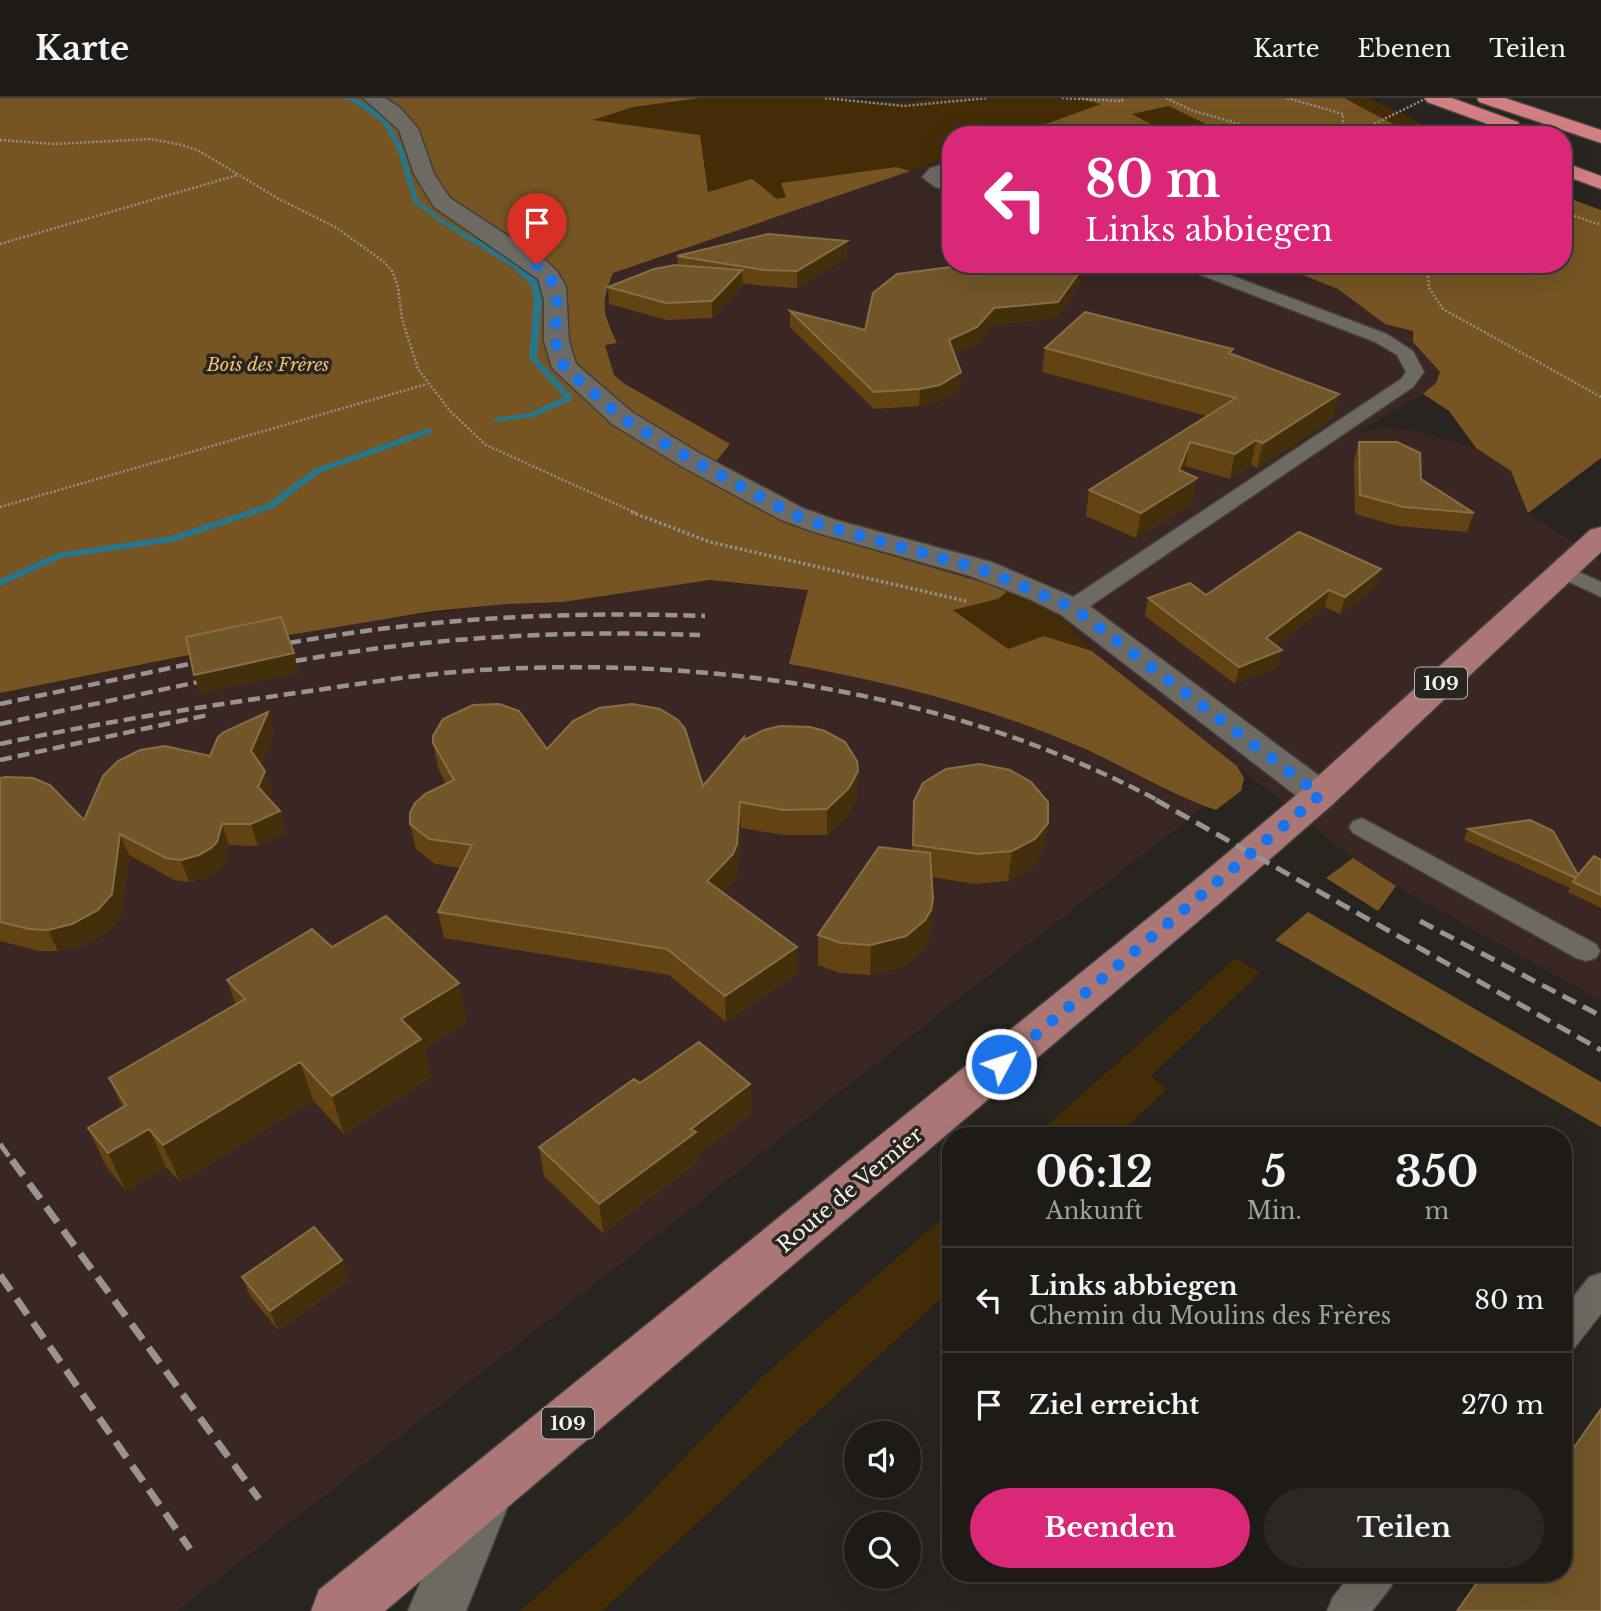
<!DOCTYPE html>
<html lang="de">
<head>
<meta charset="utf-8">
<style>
  :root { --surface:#1e1b17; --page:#2b2824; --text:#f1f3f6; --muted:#a1a1a1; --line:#3c3936; --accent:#db2777 }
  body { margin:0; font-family:"Libre Baskerville",serif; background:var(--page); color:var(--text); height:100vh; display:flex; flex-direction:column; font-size:26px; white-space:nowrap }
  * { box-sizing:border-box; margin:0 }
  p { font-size:23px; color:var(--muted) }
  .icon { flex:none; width:38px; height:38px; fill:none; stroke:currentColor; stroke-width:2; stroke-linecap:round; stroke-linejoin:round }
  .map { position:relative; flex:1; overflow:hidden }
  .sheet { position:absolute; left:942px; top:1029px; width:630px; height:455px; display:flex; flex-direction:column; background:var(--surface); border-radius:28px; box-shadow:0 7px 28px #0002,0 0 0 2px var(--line) }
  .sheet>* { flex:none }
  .guide { position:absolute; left:942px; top:28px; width:630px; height:147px; border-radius:28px; box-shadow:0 7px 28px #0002,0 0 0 2px var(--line); background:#db2777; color:#fff; overflow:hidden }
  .tools { position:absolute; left:844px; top:1323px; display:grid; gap:14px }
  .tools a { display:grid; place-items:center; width:77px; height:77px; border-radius:50%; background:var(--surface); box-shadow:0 7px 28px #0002,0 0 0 2px var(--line); font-size:35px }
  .pin { position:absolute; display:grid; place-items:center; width:60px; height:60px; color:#fff; margin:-72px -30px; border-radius:50% 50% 50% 0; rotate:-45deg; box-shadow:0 0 7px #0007 }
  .pin .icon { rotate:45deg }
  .me { position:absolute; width:77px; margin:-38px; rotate:50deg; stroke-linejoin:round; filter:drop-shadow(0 0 5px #0008) }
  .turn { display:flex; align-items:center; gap:24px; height:147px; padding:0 28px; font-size:32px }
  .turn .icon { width:91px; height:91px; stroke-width:2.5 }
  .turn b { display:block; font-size:49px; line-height:60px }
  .eta { display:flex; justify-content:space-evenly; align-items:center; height:119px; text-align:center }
  .eta b { font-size:42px; font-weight:700; line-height:49px }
  .button { display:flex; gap:14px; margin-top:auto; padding:14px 28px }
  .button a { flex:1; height:80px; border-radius:42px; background:var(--accent); color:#fff; font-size:28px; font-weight:700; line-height:80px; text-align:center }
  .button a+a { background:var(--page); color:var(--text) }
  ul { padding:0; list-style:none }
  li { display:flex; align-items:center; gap:21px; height:105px; padding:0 28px; border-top:2px solid var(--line) }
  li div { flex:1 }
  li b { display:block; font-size:26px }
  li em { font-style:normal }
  header { display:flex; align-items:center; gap:42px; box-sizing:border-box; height:98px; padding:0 35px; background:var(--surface); border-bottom:2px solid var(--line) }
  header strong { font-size:33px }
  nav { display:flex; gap:38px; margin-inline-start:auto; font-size:24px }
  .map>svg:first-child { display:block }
  .industrial { fill:#3a2724 }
  .green { fill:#442d06 }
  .forest { fill:#765523 }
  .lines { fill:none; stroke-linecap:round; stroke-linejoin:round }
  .stream { fill:#297689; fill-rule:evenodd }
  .service-casing { stroke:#433f3b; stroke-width:3 }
  .minor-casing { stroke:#433f3b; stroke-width:3 }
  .tertiary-casing { stroke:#433f3b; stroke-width:3 }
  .primary-casing { stroke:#433f3b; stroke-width:3 }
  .motorway-casing { stroke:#433f3b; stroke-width:3 }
  .path-far1 { stroke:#928f8a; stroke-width:2.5; stroke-dasharray:2 2; stroke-linecap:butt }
  .path { stroke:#928f8a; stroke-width:3.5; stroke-dasharray:2.5 2.5; stroke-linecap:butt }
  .service { fill:#6d6963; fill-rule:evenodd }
  .minor { fill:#6d6963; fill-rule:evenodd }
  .tertiary { fill:#6d6963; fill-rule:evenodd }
  .primary { fill:#aa7776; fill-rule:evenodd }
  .motorway { fill:#d38083; fill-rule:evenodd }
  .rail-far2 { stroke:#989591; stroke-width:4.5; stroke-dasharray:12 6; stroke-linecap:butt }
  .rail-far1 { stroke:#989591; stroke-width:5; stroke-dasharray:15 8; stroke-linecap:butt }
  .rail { stroke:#989591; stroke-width:7; stroke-dasharray:19 10; stroke-linecap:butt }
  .path-bridge { stroke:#928f8a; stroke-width:2.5; stroke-dasharray:2 2; stroke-linecap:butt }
  .wall { fill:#624311 }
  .shaded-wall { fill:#442f0c }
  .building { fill:#725628; stroke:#866e47; stroke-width:2 }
  .route { stroke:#1a73e8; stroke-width:12; stroke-dasharray:0 21.6 }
  .labels { text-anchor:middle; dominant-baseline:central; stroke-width:7; stroke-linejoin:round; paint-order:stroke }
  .far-park-label { font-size:18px; font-style:italic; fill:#f4c076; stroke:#28241f }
  .shield { fill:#28241f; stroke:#b7b4b0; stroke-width:2 }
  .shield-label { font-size:19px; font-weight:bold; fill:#f4f2ee }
  .street-label { font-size:21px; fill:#f4f2ee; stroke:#28241f }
</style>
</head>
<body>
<header>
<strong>Karte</strong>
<nav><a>Karte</a><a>Ebenen</a><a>Teilen</a></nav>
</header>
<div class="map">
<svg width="1601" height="1513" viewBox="0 0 1601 1513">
  <rect width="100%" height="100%" fill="#28241f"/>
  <path class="industrial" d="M950 59V166H1407L1413 244 1440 274 1436 285 1423 296 1358 334 1385 330 1415 333 1476 350 1511 373 1528 415 1601 463V903L1396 788 1353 760 1092 553 1059 517 809 431 774 418 703 380 730 347 625 286 614 277 605 247 617 245 603 215 612 175Z
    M710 482 809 491 789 566 875 582 999 616 1072 645 1205 708 177 1513H0V595L358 524 506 506 563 504Z"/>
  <path class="green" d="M702 0C746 0 793 0 837 0 870 3 901 8 934 0H1076L1103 6 1015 37H950V59L910 73 896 69 782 85 786 99 777 101 752 82 708 94 700 37 591 22 633 9Z
    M1344 0H1369L1445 37H1414Z
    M1169 8 1228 37H1171L1131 16Z
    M1009 492 1059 517 1092 553 1044 538 1008 551 952 511 998 501Z
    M1236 860 1260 875 1151 978 1167 991 1117 1038H1035Z
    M950 1113V1192L602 1513H520L631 1415 762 1279Z"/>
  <path class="forest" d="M0 0H701L633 9 593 22 700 37 708 94 752 81 777 101 786 99 781 85 896 69 910 73 613 175C600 208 603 215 617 245L605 247 614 277 625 286 730 346 703 380 774 418 828 439 1009 492 998 501 953 512 1008 551 1044 538 1092 553 1237 668 1244 680 1241 693 1216 712C1166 695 1120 665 1071 645 980 606 886 584 789 566L808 492 710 482 563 504 506 506 433 513 289 537 0 595Z
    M1076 0H1344L1414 37H1228L1169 8 1132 16 1171 37H1015L1101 6Z
    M1563 98 1601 112V360L1528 415 1511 373 1476 350 1449 313 1423 296 1436 285 1440 274 1413 244V233L1385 226 1338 191 1275 166H1409L1416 170 1461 166H1563Z
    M1353 760 1396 788 1378 813 1326 780Z
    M1308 814 1601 984V1029L1275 842Z"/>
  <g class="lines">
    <path class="stream" d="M347 0H355L366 6 387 22 403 50 418 102 442 121 519 166 537 183 542 199 537 260 572 298V302L534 319 495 324V320L529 315 564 299 529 260 534 199 530 186 513 170 438 123 413 104 397 50 382 24Z
      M429 330 433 333 432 335 320 375 273 410 173 444 62 460 0 488V481L57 455 171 438 267 406 314 371Z"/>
    <g class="service-casing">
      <path id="service" d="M950 65V73L938 78 950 84V92L935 89 922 79 930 70Z
        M1178 166H1201L1387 236 1413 253 1424 274 1413 289 1080 515H1064L1061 510 1064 505 1401 281 1406 274 1397 257 1375 244 1180 169Z
        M1562 466 1601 484V499L1554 477 1551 472 1554 467Z
        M1362 720 1596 846 1600 853 1596 860 1586 863 1576 860 1353 735 1349 729 1353 723Z
        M1601 1175V1216L1575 1249 1563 1254V1212L1589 1179Z
        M1352 1475H1396L1391 1489 1372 1513H1327L1333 1499Z"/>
    </g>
    <g class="minor-casing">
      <path id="minor" d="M363 0H385L399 9 418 30 434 76 450 100 545 162 557 173 566 189 569 243 576 266 632 314 699 355 803 410 836 422 992 464 1083 503 1333 688 1338 697 1333 706 1320 709 1307 706 1061 517 1029 501 970 478 814 434 781 422 679 367 612 326 552 270 544 243V202L538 181 434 109 414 76 399 32Z"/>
    </g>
    <g class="tertiary-casing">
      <path id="tertiary" d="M484 1371 503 1379 512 1398 466 1513H408L465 1379Z"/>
    </g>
    <g class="primary-casing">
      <path id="primary" d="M1601 429V454L1333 706 1222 803 385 1513H311L319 1492 1194 783 1307 688 1590 432Z"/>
    </g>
    <g class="motorway-casing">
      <path id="motorway" d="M1425 0H1452L1518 24 1521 28 1518 32H1504L1427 4Z
        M1477 0H1505L1601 32V45L1479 4Z
        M1563 64 1601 78V91L1563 77Z"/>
    </g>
    <path class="path-far1" d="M825 0 904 8 988 0
      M1062 0 1122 3 1123 0
      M1166 0 1191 12 1277 37
      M1287 0 1343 16V29L1358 35
      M0 42 54 46 151 41 182 47 199 53 279 101 337 130 384 164 392 173 398 189 402 221 418 271 451 314 486 347 636 415
      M1563 114 1601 127
      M0 146 238 77
      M1427 166 1429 190 1443 211 1601 299
      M0 409 427 286"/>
    <path class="path" d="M631 414 710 444 966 503"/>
    <use href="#service" class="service"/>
    <use href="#minor" class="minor"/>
    <use href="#tertiary" class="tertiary"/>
    <use href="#primary" class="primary"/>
    <use href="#motorway" class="motorway"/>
    <path class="rail-far2" d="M289 545C427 520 565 513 705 518
      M295 563C430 539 563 532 700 537
      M0 606 194 565
      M0 626 198 584
      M0 646C93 626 187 611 282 597 354 587 427 574 501 571 726 560 959 597 1159 703
      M0 662 208 617"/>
    <path class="rail-far1" d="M1156 702 1601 952
      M1420 823 1601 918
      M0 1046 13 1064"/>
    <path class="rail" d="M12 1062 259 1401
      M0 1177 190 1451"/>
    <path class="path-bridge" d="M1360 33 1427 0"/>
  </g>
  <path class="wall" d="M847 143V159L797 190 764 188 743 185V188L712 220 667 222 609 206 608 189 678 167 677 158Z
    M958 168 1029 173 1081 172 1079 188 1056 220 993 227 976 246 954 256 960 291 939 303 919 308 874 311 790 229V213L865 232Z
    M1045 250 1232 256 1333 320 1257 370 1251 367 1230 381 1185 368 1183 373 1192 405 1136 440 1086 418 1089 392 1207 318 1042 274Z
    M1359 344 1421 381 1474 415 1467 434 1398 428 1355 416 1354 362Z
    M1381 471 1376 488 1340 516 1325 509 1276 547 1282 552 1277 569 1235 586 1145 518 1148 500 1206 497Z
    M268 614 274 635 261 667 272 694 269 701 280 713 286 735 258 748 229 747 224 765 219 771 207 779 189 784 174 782 129 757 121 818 107 834 82 848 58 853H39L0 843V680L84 722 210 658Z
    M744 642 857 698 849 716 827 737H784L741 730 738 771 734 782 722 794 797 875 726 924 669 877 444 840 438 814 460 770 435 766 416 751 410 726 446 686 438 670 433 645 547 651 703 688Z
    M914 703 1048 725 1043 754 1031 771 1008 783 975 786 932 779 933 801 931 831 928 842 923 852 904 868 870 877 840 875 818 867V837L912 753Z
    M1468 731 1578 777 1601 762V810L1568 794 1570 790 1464 742Z
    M332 849 467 923 424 951 431 979 344 1036 313 1002 180 1084 166 1069 126 1093 106 1068 88 1030 123 1010 109 980 236 907 227 882Z
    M640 985 750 986 751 1015 698 1057V1064L603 1135 544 1078 539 1049Z
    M242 1179 349 1182 278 1232 250 1198Z"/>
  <path class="shaded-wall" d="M847 143V159L797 190V173Z
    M742 172 743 188 712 220V203Z
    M1081 172 1079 188 1056 220 993 227 976 246 948 259 949 242 994 210Z
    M961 274 960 291 939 303 919 308 920 291Z
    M1339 296 1333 320 1257 370 1263 345Z
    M1256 342 1251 367 1230 381 1235 356Z
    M1190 344 1185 368 1176 392 1197 380 1192 405 1136 440 1141 415 1179 372Z
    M1381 471 1376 488 1340 516 1345 499Z
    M1329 492 1325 509 1262 558 1266 540Z
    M1282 552 1277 569 1235 586 1239 569Z
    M294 555 299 575 200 596 194 577Z
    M268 614 274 635 258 674 251 653Z
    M265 673 272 694 265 711 258 689Z
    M858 673 857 698 849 716 827 737V711Z
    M740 704 741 730 738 771 734 782 709 809 707 783Z
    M280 713 286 735 258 748 251 726Z
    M1048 725 1043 754 1031 771 1008 783 1012 753Z
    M222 726 229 747 224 765 219 771 207 779 189 784 181 762Z
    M120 736 129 757 121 818 107 834 82 848 58 853 48 832Z
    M933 801 931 831 928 842 923 852 904 868 870 877 871 847Z
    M797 849V875L726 924 725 898Z
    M459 885 467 923 424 951 431 979 344 1036 332 998 401 921Z
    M300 964 313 1002 180 1084 163 1047Z
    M750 986 751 1015 698 1057V1064L603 1135 599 1106 691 1031Z
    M149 1031 166 1069 126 1093 108 1055Z
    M342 1162 349 1182 278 1232 270 1213Z"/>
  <path class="building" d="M768 136 847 143 797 173 764 172 677 158Z
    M960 166H1022L1029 173 1081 172 1058 204 994 210 977 229 949 242 961 274 940 287 920 291 874 294 790 213 865 232 873 195 897 176 958 168Z
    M675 167 742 172 712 203 666 205 608 189 654 171Z
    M1085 214 1233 251 1229 255 1339 296 1263 345 1256 342 1235 356 1190 344 1179 372 1197 380 1141 415 1089 392 1236 300 1045 250Z
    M1359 344H1397L1420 355 1421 381 1474 415 1404 409 1360 397Z
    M1299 434 1381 471 1345 499 1329 492 1266 540 1282 552 1239 569 1148 500 1190 485 1206 497Z
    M281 519 294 555 194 577 186 539Z
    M499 606 519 613 547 651 573 623 599 610 632 606 660 611 678 622 685 631 703 688 744 639V642L764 632 780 628 810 629 825 633 845 644 857 663 858 673 849 690 827 711 784 712 740 704 737 746 733 756 707 783 797 849 725 898 667 851 438 814 472 747 429 741 410 726V715L415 705 425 696 454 682 433 645V638L443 621 473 607Z
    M268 614 251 653 265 673 258 689 280 713 251 726H222L217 744 211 750 199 757 181 762 166 760 120 736 112 796 98 812 72 826 48 832 29 831 0 824V680L6 679 33 680 50 687 84 722 103 678 118 663 140 652 165 648 210 658 218 639 224 634Z
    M979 666 1010 672 1031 684 1048 704V725L1035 741 1012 753 978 756 913 747 914 703 923 685 946 671Z
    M1530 722 1553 733 1578 777 1594 758 1601 762V797L1573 784 1576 780 1468 731Z
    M879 749 930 755 933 801 931 812 925 822 906 838 871 847 841 845 818 837Z
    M386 818 459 885 401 921 421 941 332 998 300 964 163 1047 149 1031 108 1055 88 1030 126 1007 109 980 245 901 227 882 312 831 332 849Z
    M699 944 750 986 691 1031 696 1034 599 1106 539 1049 634 981 640 985Z
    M314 1129 342 1162 270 1213 242 1179Z
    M1601 1311V1513H1457L1484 1475H1563V1365Z"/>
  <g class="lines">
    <path class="route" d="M537 167C576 195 541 232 565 270L622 320 689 360 792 416 825 428 981 471 1072 509 1320 697 1001 966"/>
  </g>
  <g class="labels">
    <g class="far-park-label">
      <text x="268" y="267">Bois des Frères</text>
    </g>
    <g class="shield">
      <rect x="1415" y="569.5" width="52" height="31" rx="5"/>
      <rect x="542" y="1309.5" width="52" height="31" rx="5"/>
    </g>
    <g class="shield-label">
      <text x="1441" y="585">109</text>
      <text x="568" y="1325">109</text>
    </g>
    <g class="street-label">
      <text transform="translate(850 1092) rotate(-40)">Route de Vernier</text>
    </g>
  </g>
</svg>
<div class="tools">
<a><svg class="icon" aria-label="sound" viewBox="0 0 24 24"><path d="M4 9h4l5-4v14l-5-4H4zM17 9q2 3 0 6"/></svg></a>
<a><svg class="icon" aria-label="search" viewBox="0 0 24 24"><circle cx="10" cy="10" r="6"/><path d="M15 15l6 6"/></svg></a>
</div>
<div class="pin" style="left:537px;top:167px;background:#d93025"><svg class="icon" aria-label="arrive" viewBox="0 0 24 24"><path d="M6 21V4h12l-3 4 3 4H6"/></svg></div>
<svg class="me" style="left:1001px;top:966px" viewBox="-20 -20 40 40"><circle r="17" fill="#1a73e8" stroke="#fff" stroke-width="3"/><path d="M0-11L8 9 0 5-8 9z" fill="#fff"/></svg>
<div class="guide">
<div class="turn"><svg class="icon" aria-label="left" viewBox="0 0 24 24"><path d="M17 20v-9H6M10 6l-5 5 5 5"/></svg><div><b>80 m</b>Links abbiegen</div></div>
</div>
<section class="sheet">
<div class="eta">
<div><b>06:12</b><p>Ankunft</p></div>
<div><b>5</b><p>Min.</p></div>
<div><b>350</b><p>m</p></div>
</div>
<ul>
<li><svg class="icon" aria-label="left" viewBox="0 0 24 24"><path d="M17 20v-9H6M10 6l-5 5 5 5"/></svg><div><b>Links abbiegen</b><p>Chemin du Moulins des Frères</p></div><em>80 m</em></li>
<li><svg class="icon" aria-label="arrive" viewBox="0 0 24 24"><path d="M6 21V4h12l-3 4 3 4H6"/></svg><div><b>Ziel erreicht</b></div><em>270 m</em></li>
</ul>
<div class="button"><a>Beenden</a><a>Teilen</a></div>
</section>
</div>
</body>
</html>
